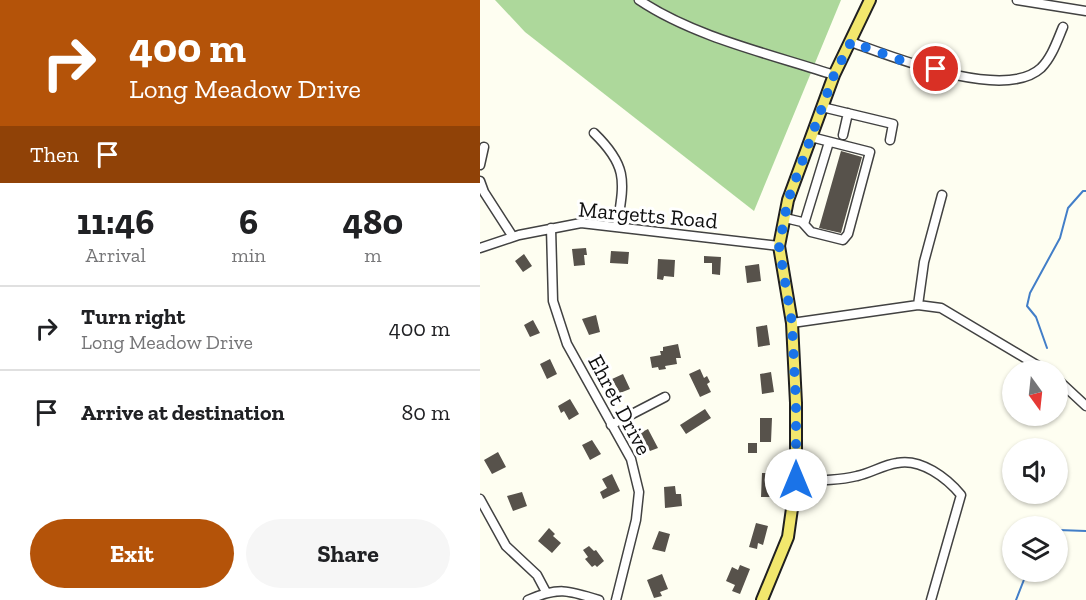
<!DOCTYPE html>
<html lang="en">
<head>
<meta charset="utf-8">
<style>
  :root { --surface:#fff; --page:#f6f6f6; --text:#202124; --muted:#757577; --line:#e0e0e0; --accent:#b45309 }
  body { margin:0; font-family:"Zilla Slab",serif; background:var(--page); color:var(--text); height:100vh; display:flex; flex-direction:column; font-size:22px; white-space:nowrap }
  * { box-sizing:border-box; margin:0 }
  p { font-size:20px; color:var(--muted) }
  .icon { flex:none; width:33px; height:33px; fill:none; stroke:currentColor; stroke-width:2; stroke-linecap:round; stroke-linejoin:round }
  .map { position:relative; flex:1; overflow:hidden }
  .panel { display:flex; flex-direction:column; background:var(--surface); width:480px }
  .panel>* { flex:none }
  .banner { background:#b45309; color:#fff; overflow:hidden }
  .needle { width:39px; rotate:165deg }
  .fabs { position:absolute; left:522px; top:360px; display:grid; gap:12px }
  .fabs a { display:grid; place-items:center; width:66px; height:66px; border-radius:50%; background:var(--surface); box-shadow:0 2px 4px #0004; font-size:30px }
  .pin { position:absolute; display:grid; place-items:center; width:51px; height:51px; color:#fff; margin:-26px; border:3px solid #fff; border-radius:50%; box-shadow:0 2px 6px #0007 }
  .me { position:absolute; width:66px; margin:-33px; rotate:0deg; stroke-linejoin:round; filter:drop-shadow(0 0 4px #0008) }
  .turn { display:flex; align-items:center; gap:21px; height:126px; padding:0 30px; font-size:27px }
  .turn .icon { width:78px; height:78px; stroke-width:2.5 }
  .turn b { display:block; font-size:42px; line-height:51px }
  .then { display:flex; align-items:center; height:57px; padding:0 30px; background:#0003; gap:12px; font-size:22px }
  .eta { display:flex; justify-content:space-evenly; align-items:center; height:102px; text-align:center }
  .eta b { font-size:36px; font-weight:800; line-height:42px }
  .button { display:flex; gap:12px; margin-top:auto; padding:12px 30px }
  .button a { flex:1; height:69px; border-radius:36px; background:var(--accent); color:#fff; font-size:24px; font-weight:800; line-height:69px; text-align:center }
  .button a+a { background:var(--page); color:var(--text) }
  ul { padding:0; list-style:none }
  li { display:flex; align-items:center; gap:18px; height:84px; padding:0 30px; border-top:2px solid var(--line) }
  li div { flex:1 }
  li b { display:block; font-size:22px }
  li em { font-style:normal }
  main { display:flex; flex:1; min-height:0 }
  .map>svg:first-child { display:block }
  .forest { fill:#add89b }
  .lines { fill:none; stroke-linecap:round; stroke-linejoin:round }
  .stream { stroke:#427ec8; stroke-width:2 }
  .building { fill:#57524b }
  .minor-casing { stroke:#424242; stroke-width:11 }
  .major-casing { stroke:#202020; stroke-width:14 }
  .minor { stroke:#fff; stroke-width:8 }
  .major { stroke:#f2e76d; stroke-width:10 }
  .route { stroke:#1a73e8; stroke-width:10; stroke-dasharray:0 18 }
  .labels { text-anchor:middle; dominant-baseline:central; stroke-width:6; stroke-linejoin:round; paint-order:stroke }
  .street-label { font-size:22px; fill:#0f0f0f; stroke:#fff }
</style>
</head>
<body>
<main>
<section class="panel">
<div class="banner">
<div class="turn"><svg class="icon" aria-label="right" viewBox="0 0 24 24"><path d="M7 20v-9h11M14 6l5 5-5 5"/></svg><div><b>400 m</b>Long Meadow Drive</div></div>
<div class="then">Then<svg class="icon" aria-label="arrive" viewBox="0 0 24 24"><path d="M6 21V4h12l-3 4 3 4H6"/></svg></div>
</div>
<div class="eta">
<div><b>11:46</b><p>Arrival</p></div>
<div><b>6</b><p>min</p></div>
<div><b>480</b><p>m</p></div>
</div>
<ul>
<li><svg class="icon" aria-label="right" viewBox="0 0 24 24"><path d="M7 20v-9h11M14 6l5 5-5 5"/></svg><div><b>Turn right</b><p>Long Meadow Drive</p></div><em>400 m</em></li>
<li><svg class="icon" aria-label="arrive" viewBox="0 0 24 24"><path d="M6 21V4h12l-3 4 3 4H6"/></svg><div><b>Arrive at destination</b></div><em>80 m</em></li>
</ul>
<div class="button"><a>Exit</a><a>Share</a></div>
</section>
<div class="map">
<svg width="606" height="600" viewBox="0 0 606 600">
  <rect width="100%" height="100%" fill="#fefef1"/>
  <path class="forest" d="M15 0H361L274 211 45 32Z"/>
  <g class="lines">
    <path class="stream" d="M567 348 556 317 547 306 550 293 580 238 588 208 603 191H606
      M578 530 606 531
      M536 600 547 572"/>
  </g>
  <path class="building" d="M361 151 382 157 361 233 339 228Z
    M106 248 107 255H104L105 265 94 266 92 249Z
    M131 251 149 252 148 264 130 263Z
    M44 254 52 266 43 272 35 261Z
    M224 256 241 257 240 275 232 274V263H224Z
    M178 259 195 260 194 277 184 276 183 280 177 279Z
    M279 264 281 281 267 283 265 266Z
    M116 315 120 332 109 335 102 319Z
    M53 320 60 333 50 337 44 325Z
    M287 325 290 345 278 347 276 327Z
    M198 344 201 358H196L197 364 185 366 186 369 179 370 178 367 172 368 170 357 181 355 180 351H183V347Z
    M70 359 77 374 67 379 60 364Z
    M220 369 224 378 227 376 230 382 227 384 231 392 220 397 209 374Z
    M291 372 294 392 282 394 280 374Z
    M143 374 150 389 140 393 132 379Z
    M90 399 99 414 89 420 84 411 81 413 78 406Z
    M225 409 231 418 206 434 200 425Z
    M280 418H292L291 442H280Z
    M168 429 178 448 170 451 167 445 165 447 158 434Z
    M112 440 121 454 110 460 102 445Z
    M268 443H277V453H268Z
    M18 452 26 467 12 474 4 460Z
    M282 473H294L293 497H281Z
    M132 474 140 491 123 499 120 492 127 488 122 479Z
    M195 486 196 494H201L202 506 185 508 184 487Z
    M42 492 47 506 33 511 27 496Z
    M276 523 288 526 283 545 278 543 277 549 269 547Z
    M69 528 75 534 73 536 81 543 72 553 58 541Z
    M179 531 190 534 185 552 172 549Z
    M109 546 114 551 116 550 124 561 117 567 115 565 112 567 105 559 108 557 103 550Z
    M260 565 270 569 260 594 252 591 255 585 246 581 252 567 258 570Z
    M182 574 188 589 180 592 182 596 174 598 167 580Z"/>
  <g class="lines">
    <g class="minor-casing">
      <path id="minor" d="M159 0C214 37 290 54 354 75
        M537 0 606 11
        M371 42C413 57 524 102 561 68 572 57 577 41 583 27
        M342 107 413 124 410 140
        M114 133C149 167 144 182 137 227
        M363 135 368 113
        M0 165 4 147
        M0 181 4 192 33 237
        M305 218 322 222 331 232 363 240 368 234 390 152 331 137
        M324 224 349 142
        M71 228 73 301 87 344 151 459 159 492 156 520 136 600
        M0 248 39 235 101 223 299 246
        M438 305 444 262 462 195
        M312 323 438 305 461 308 565 370
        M578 380 606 406
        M131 425 185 397
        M316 480C336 480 357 481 377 476 391 473 403 465 417 463 441 458 467 478 481 495L451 600
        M0 499 26 546 57 575 66 592
        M48 600C78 587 88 590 119 600"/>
    </g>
    <g class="major-casing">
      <path id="major" d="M282 600 308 537 316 480V403L312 323 299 246 308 200 354 75 390 0"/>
    </g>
    <use href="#minor" class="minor"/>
    <use href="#major" class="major"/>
  </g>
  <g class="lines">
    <path class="route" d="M316 480V403L312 323 299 246 308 200 354 75 371 42 423 61 456 69"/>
  </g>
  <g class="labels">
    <g class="street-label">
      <text transform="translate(168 215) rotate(5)">Margetts Road</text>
      <text transform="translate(140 405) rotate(62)">Ehret Drive</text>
    </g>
  </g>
</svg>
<div class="fabs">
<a><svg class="needle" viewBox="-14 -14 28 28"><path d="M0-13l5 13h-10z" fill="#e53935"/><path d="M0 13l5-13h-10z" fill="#757577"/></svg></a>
<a><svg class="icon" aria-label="sound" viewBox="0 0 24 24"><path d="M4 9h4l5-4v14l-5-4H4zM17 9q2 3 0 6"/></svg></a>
<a><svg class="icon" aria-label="layers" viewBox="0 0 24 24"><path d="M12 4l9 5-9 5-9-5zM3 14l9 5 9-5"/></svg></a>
</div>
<div class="pin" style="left:456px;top:69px;background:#d93025"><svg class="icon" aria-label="arrive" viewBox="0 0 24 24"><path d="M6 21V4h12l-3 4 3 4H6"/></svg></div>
<svg class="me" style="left:316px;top:480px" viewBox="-20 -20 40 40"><circle r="19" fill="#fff"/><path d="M0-13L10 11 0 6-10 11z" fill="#1a73e8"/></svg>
</div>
</main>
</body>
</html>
